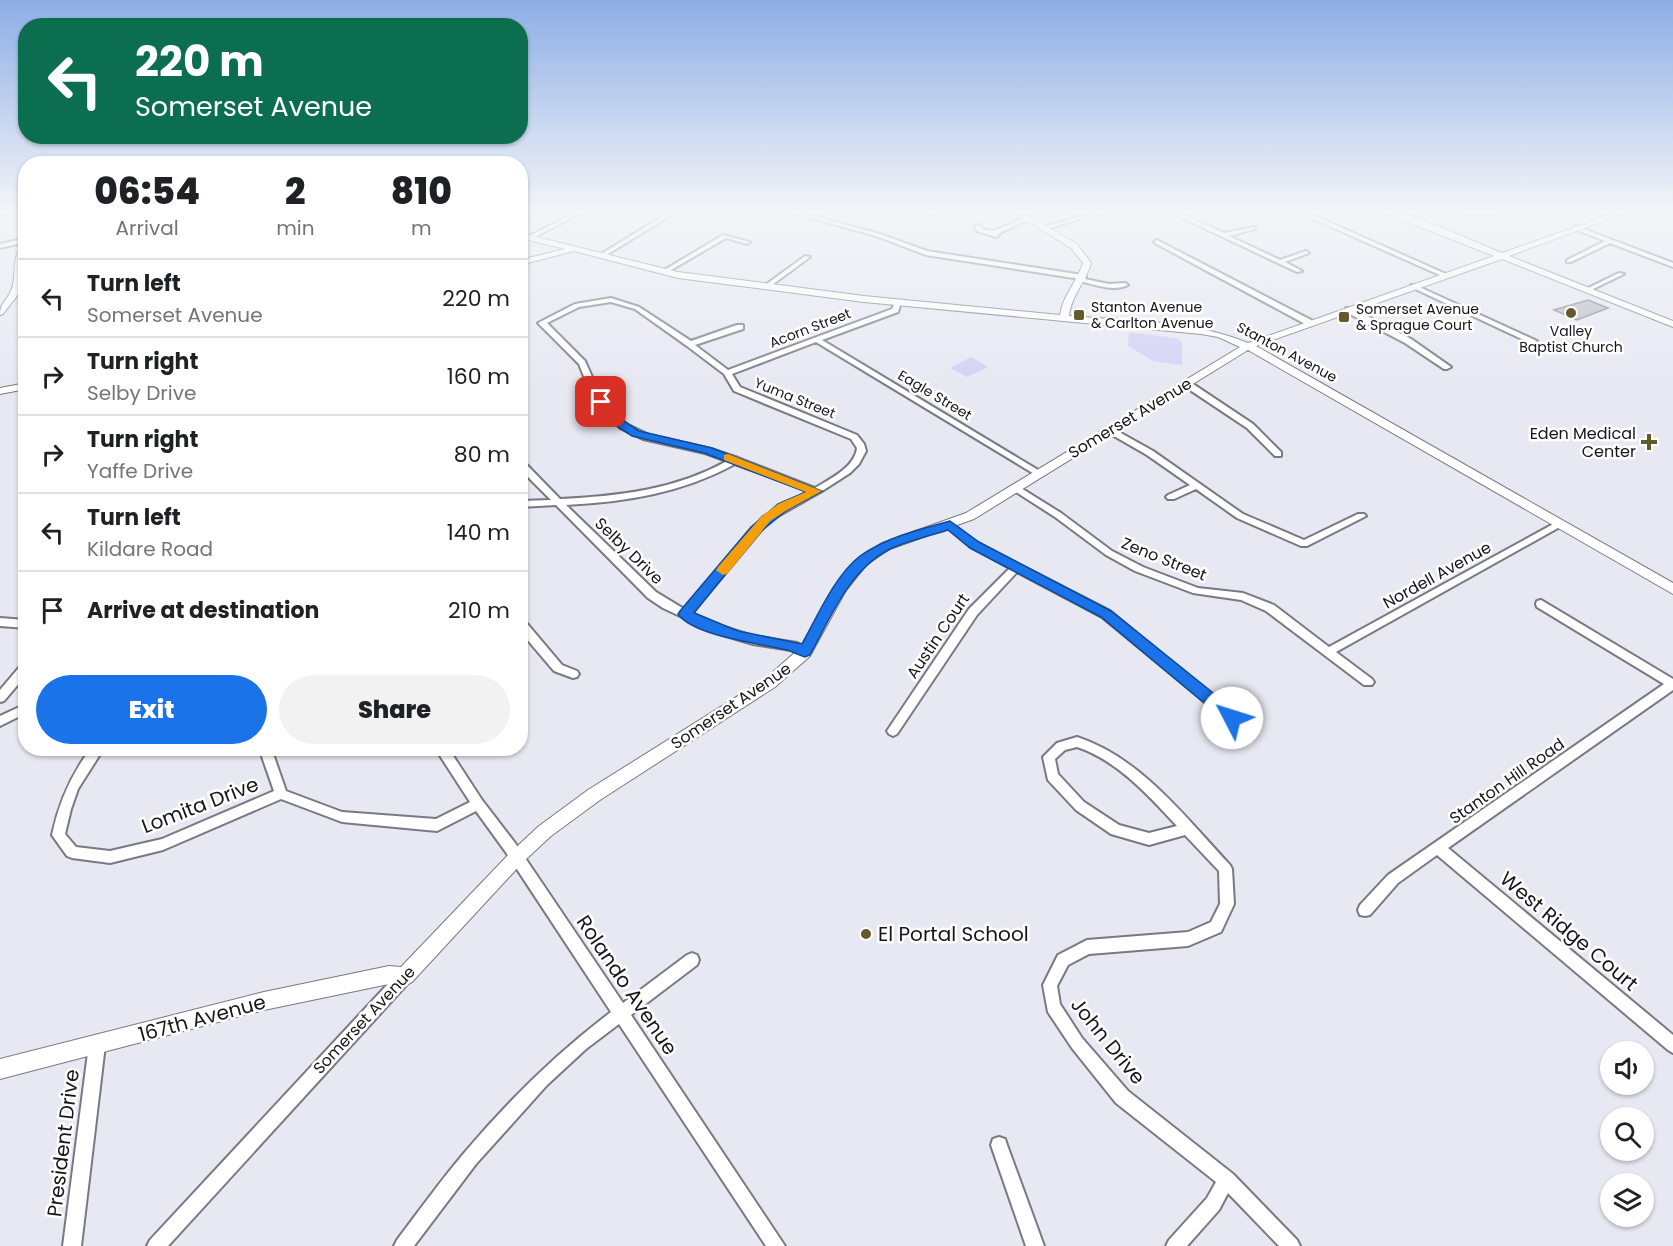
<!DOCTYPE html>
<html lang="en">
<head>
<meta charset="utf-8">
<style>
  :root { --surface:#fff; --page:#f2f2f2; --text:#202124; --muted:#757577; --line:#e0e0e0; --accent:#1a73e8 }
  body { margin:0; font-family:Poppins,sans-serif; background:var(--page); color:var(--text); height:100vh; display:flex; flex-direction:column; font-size:22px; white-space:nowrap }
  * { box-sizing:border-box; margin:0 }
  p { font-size:20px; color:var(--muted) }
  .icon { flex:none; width:33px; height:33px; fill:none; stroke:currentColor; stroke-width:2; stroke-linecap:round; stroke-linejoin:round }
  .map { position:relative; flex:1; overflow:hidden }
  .sheet { position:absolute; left:18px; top:156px; width:510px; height:600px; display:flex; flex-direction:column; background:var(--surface); border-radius:24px; box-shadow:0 2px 4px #0004 }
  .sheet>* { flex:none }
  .top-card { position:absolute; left:18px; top:18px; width:510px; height:126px; border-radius:24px; box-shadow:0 2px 4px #0004; background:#0b6e4f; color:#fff; overflow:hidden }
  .tools { position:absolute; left:1600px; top:1041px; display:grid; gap:12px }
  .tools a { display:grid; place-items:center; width:54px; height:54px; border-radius:50%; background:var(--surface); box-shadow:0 2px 4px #0004; font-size:30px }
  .pin { position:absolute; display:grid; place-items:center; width:51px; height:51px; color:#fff; margin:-26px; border-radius:12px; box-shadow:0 3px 9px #0006 }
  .me { position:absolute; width:66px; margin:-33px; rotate:310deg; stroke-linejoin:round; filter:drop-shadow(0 0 4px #0008) }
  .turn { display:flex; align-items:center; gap:21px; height:126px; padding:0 18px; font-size:27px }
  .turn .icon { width:78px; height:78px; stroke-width:2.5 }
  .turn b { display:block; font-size:42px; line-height:51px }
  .eta { display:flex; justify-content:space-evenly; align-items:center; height:102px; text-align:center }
  .eta b { font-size:36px; font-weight:800; line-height:42px }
  .action { display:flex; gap:12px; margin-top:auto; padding:12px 18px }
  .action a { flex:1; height:69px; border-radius:36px; background:var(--accent); color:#fff; font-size:24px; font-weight:800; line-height:69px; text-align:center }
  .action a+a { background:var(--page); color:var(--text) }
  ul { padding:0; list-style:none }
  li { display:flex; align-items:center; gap:18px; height:78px; padding:0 18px; border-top:2px solid var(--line) }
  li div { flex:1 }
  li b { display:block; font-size:22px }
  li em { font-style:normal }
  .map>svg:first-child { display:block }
  .green { fill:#d2d1f6 }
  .building { fill:#b9bac4; stroke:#82828c; stroke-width:1.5 }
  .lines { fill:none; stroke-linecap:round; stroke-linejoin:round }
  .street-casing { stroke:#787982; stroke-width:4 }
  .secondary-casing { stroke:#787982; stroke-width:2 }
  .street { fill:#fff; fill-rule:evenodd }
  .secondary { fill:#fff; fill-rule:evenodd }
  .route { fill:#1a73e8; stroke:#114b97; stroke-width:1.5 }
  .slow { fill:#f59e0b }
  .poi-dot { fill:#625b28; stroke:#fff; stroke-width:2 }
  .labels { text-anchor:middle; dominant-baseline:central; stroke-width:5; stroke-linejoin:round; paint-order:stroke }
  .far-poi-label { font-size:14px; fill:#161619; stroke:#fff; text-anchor:start }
  .far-street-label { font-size:14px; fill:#161619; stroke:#fff }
  .street-label { font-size:16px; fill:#161619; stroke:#fff }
  .poi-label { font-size:16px; fill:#161619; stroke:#fff; text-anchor:end }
  .near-street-label { font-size:20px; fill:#161619; stroke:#fff }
  .near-poi-label { font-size:20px; fill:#161619; stroke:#fff; text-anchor:start }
</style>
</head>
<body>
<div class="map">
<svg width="1673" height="1246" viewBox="0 0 1673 1246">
  <rect width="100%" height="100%" fill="#e7e8f2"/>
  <path class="green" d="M1449 211 1469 213 1493 211 1504 214 1483 222Z
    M1129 332 1175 338 1182 342V365L1153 361 1128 346Z
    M971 357 988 367 967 377 950 368Z"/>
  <path class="building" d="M1588 300 1608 308 1577 320 1554 310Z"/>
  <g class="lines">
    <g class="street-casing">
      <path id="street" d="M578 211H585L531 239 526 238Z
        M671 211H678L603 257 598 256Z
        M786 211H794L880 234 927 251 1083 275 1086 277 1085 279 1109 284 1125 283 1128 285C1114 292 1095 285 1080 281V279L926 255 876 236Z
        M922 211H939L930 215Z
        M1097 211H1105L1047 229 1042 228Z
        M1168 211H1175L1224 233 1255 227V229L1229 236 1280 260 1306 251 1309 253 1285 262 1302 271 1297 272Z
        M1313 215 1446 274 1447 275 1442 276 1311 218 1310 217Z
        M1027 217 1032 218 998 234 999 235 996 237 977 231 975 226 980 225 982 229 993 231Z
        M1576 226 1673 263V267L1610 243 1571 262H1567V260L1605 241 1574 229V227Z
        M723 235 750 242 747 244 726 238 666 273 661 272Z
        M26 238V242L0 248V244Z
        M1157 240 1313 321 1314 323 1307 325 1155 243 1154 242Z
        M805 256 810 257 768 288H764V286Z
        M1619 273 1624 274 1591 290 1586 289Z
        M1411 285H1415L1537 341 1530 343 1411 287Z
        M611 298 639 307 691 341 737 325H743V329L695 345 728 370 892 309 896 301H900L901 302 898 312 822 340 1043 473 1039 476 1036 475 816 342 732 374 740 387 857 435 864 444 866 451 859 464 850 473 822 491 769 521 692 613 724 627 753 636 797 643 809 649 810 652 809 655 805 656 791 650 753 644 716 633 663 608 648 598 556 505 520 507V501L551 500 520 469V460L523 461 560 499C619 496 675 490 727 461L705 453 643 439 620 428 592 396 579 364 538 323 575 304ZM611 302 635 309 687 346 724 374 734 391 851 439 857 448C855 467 830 479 815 488L738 458 711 449 649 435 626 424 600 395 585 361 547 323 579 307ZM735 464 809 491 763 517 684 609 656 592 566 505C625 502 682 493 735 464Z
        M1346 308H1352L1411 339 1451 367 1447 369H1444L1405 343 1346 312Z
        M1184 382H1190L1253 424 1281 452V456H1275L1247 428 1184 386Z
        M1110 427 1153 451 1243 514 1304 540 1358 514H1364L1366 516 1307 546H1301L1237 518 1196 489 1174 499H1168L1166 497 1168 495 1190 485 1147 455 1107 432V428Z
        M1016 485 1061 513 1112 551 1143 567 1198 588 1243 593 1274 605 1329 647 1557 522H1563L1565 524 1336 652 1372 679 1374 682 1372 685H1364L1266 611 1241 600 1193 593 1135 571 1106 555 1055 517 1013 490 1011 488Z
        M950 522 977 543 1110 611 1236 715 1238 718 1236 721 1232 723 1228 721 1102 617 1017 572 977 615 897 734 893 736 889 734 887 731 889 728 969 609 1010 568 971 547 947 527 945 525 947 523Z
        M1541 600 1673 679V690L1448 848 1673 1035V1053L1668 1050 1437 855 1398 883 1370 915 1365 916 1360 915 1358 910 1360 905 1388 875 1664 684 1537 607 1536 604 1537 601Z
        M0 618 26 620V628L0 626Z
        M520 619 524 620 562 665 577 671 579 674 577 677 573 678 554 671 520 631Z
        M26 663V675L4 701 0 702V690L22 664Z
        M26 704V713L0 726V716Z
        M1077 737C1141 758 1185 817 1230 865L1232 869 1234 904 1221 932 1188 946 1089 954 1068 965 1057 986 1060 1004 1082 1038 1128 1091 1233 1174 1297 1240 1300 1246H1279L1228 1193 1219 1210 1187 1246H1166L1169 1240 1207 1198 1216 1182 1116 1103 1072 1048 1048 1012 1043 985 1058 955 1087 940 1188 932 1211 922 1220 904 1219 871 1185 835 1149 845 1111 834 1076 810 1048 780 1043 757 1057 743ZM1077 747C1117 760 1149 796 1177 826L1149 833 1119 825 1084 802 1058 774 1055 759 1065 750Z
        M91 748H104L78 789 71 809 65 834 76 847 110 851 162 839 274 791 259 748H271L286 791 342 812 436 819 470 802 435 748H448L482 800 515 843 623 1003 687 955 692 953 697 955 699 960 697 965 631 1015 785 1246H766L619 1024 586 1049 547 1085 476 1164 414 1246H394L397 1240C419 1211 441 1180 465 1152 509 1100 557 1053 611 1012L505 851 476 811 437 831 342 822 281 799 163 850 110 863 72 858 67 856 52 835C59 802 71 775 91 748Z
        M405 969 410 971 412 976 410 981 168 1246H147L150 1240 400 971Z
        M97 1037 102 1040 105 1045 81 1246H63L89 1045 92 1040Z
        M999 1137 1005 1139 1007 1145 1044 1246H1026L991 1145 993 1139Z"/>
    </g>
    <g class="secondary-casing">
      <path id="secondary" d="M0 211 26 218V223L0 214Z
        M1011 211H1020L1077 244 1091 263C1086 282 1071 296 1069 316 1128 321 1193 320 1248 343L1494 256 1379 211C1412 211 1469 240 1502 253L1621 211H1631L1509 256 1673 321V327L1502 259 1256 346 1673 583V594L1248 350 974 519 890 549 867 564 845 592 810 656 775 687 600 800 551 836 523 862 412 982 405 985 389 984 264 1010 0 1079V1059L264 992 389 966 401 967 511 852 539 826 588 790 765 679 800 648 835 586 859 558 882 543 966 513 1240 347 1218 337 1201 334 864 302 678 278 574 251 520 265V260L565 249 520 238V233L678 272 864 296 1060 315C1063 295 1077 282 1083 263L1071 248Z
        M26 243 20 292 3 314 0 315C0 304 5 302 10 293 19 278 8 255 26 243Z
        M26 383V389L0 394V388Z"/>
    </g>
    <use href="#street" class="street"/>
    <use href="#secondary" class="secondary"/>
  </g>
  <linearGradient id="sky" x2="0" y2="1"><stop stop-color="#8daee5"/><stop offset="0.55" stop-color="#f4f5f9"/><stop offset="1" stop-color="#f4f5f9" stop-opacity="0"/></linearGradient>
  <rect width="1673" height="385" fill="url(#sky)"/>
  <path class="route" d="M601 399 605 400 619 418 639 431 712 448 822 491 787 510 759 533 694 613 738 631 802 644C817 617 835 575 860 556 885 538 920 529 950 521L979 542 1111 611 1238 713 1240 718 1238 722H1227L1101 617 970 548 948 530C929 536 908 541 890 549 849 570 831 617 810 655L805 657C799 655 793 652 787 650 762 644 693 636 678 614L680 611 751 527 778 504 806 492 704 453 632 436 612 423 596 402Z"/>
  <path class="slow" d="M728 454 822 491 787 510 770 521 727 574 723 575 716 570 718 567 762 516 778 504 806 492 724 460V455Z"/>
  <g class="poi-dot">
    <circle cx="1571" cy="313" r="6"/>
    <rect x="1073" y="309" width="12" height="12" rx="3"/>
    <rect x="1338" y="311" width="12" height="12" rx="3"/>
    <path d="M1646 433h6v6h6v6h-6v6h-6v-6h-6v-6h6z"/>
    <circle cx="866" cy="934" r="6"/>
  </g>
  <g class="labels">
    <g class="far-poi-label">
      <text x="1091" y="307">Stanton Avenue<tspan x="1091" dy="16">&amp; Carlton Avenue</tspan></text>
      <text x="1356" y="309">Somerset Avenue<tspan x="1356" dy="16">&amp; Sprague Court</tspan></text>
      <text x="1571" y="331" text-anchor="middle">Valley<tspan x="1571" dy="16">Baptist Church</tspan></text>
    </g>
    <g class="far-street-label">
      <text transform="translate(810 328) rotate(-21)">Acorn Street</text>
      <text transform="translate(1287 352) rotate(28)">Stanton Avenue</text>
      <text transform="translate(935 395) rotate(31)">Eagle Street</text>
      <text transform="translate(795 398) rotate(22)">Yuma Street</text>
    </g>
    <g class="street-label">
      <text transform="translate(1130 418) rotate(-31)">Somerset Avenue</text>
      <text transform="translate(629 551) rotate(44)">Selby Drive</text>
      <text transform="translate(1164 559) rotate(22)">Zeno Street</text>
      <text transform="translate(1437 575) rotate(-29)">Nordell Avenue</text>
      <text transform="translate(938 636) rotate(-56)">Austin Court</text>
      <text transform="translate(731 706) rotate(-34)">Somerset Avenue</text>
      <text transform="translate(1507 781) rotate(-35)">Stanton Hill Road</text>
      <text transform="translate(364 1020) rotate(-47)">Somerset Avenue</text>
    </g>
    <g class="poi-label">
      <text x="1636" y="433">Eden Medical<tspan x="1636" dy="18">Center</tspan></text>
    </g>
    <g class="near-street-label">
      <text transform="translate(200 805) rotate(-21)">Lomita Drive</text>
      <text transform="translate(1569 931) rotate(40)">West Ridge Court</text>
      <text transform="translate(627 985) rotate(56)">Rolando Avenue</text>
      <text transform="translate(202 1018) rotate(-15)">167th Avenue</text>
      <text transform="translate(1108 1041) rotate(51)">John Drive</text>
      <text transform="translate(63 1143) rotate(-83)">President Drive</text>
    </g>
    <g class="near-poi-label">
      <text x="878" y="934">El Portal School</text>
    </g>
  </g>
</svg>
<div class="tools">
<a><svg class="icon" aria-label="sound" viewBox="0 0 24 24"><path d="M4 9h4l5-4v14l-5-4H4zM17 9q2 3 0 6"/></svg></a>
<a><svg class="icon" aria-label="search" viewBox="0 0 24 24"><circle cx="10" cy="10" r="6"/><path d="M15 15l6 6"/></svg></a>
<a><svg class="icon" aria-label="layers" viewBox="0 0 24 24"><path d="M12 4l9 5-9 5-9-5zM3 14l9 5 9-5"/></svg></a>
</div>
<div class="pin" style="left:601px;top:402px;background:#d93025"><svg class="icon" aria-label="arrive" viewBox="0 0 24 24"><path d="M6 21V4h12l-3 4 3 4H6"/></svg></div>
<svg class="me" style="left:1232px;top:718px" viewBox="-20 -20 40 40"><circle r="19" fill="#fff"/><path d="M0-13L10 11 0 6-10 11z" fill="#1a73e8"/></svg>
<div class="top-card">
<div class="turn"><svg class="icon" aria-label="left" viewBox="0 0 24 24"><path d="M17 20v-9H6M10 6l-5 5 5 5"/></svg><div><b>220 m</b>Somerset Avenue</div></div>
</div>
<section class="sheet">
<div class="eta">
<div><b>06:54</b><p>Arrival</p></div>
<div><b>2</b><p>min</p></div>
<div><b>810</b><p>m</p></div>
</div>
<ul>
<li><svg class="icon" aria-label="left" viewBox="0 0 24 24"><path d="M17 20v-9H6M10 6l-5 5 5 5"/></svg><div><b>Turn left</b><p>Somerset Avenue</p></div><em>220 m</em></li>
<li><svg class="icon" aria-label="right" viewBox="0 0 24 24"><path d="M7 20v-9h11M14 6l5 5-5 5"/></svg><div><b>Turn right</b><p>Selby Drive</p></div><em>160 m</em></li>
<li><svg class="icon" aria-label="right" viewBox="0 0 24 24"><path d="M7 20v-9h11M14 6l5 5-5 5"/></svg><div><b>Turn right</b><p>Yaffe Drive</p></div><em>80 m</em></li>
<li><svg class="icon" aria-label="left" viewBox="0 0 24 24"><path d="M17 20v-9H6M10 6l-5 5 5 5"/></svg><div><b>Turn left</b><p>Kildare Road</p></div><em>140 m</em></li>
<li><svg class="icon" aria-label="arrive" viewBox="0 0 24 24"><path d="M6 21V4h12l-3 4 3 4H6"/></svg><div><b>Arrive at destination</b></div><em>210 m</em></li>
</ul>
<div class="action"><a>Exit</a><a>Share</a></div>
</section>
</div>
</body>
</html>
